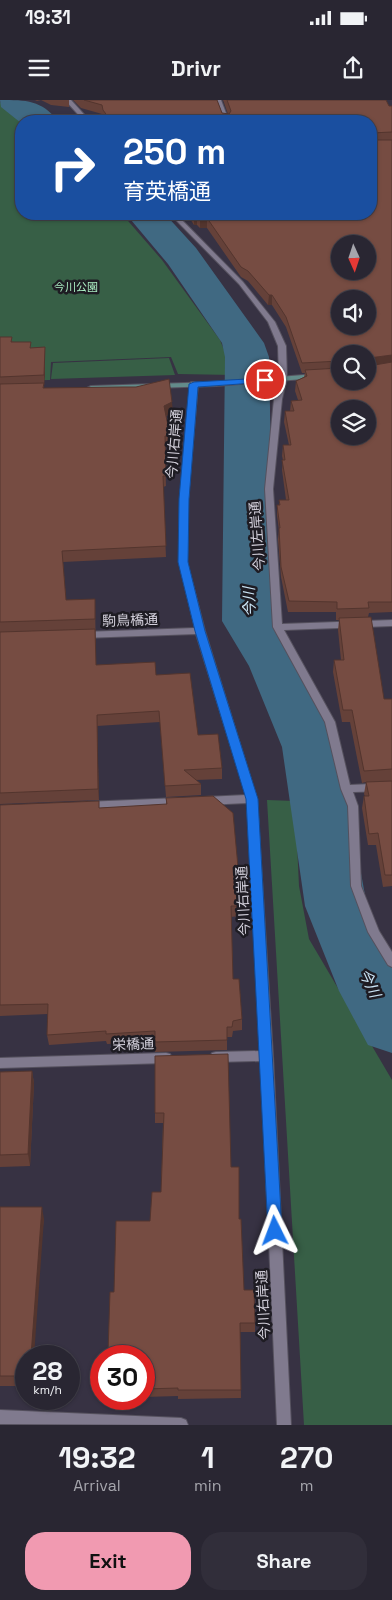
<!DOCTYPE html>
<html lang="en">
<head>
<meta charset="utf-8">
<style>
  :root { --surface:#292632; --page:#312e3a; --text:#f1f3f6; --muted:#a5a5ac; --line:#45434d; --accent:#f19ab1 }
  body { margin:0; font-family:"Space Grotesk","Noto Sans JP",sans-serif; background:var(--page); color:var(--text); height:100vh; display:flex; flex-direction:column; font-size:19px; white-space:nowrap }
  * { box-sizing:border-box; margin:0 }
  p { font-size:16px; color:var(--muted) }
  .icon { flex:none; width:28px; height:28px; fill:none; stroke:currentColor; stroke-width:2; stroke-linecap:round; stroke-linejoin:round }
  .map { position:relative; height:1325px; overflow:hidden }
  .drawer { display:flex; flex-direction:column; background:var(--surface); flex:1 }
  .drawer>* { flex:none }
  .hud { position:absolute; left:15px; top:15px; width:362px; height:105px; border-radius:20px; box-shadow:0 1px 4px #0004,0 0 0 1px var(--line); background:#1a4fa0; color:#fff; overflow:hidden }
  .needle { width:32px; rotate:177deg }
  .fabs { position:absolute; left:331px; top:135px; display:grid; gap:10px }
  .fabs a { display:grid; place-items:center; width:45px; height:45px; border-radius:50%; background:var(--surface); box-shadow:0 1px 4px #0004,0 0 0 1px var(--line); font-size:25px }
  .speed { position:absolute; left:15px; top:1245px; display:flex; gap:10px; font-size:25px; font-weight:700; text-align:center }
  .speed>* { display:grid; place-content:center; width:65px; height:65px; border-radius:50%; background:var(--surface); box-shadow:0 1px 4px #0004,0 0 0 1px var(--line); line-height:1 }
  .speed small { font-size:12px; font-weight:400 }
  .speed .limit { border:8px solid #d22; background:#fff; color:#111 }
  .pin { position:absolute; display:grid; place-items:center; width:42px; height:42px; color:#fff; margin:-21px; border:2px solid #fff; border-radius:50%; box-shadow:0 1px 5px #0007 }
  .me { position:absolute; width:55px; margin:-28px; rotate:357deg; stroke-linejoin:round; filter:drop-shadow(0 0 4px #0008) }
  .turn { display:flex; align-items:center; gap:18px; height:105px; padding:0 25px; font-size:22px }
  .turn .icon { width:65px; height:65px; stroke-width:2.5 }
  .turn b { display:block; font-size:35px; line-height:42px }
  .eta { display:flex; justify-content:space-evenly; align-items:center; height:85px; text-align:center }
  .eta b { font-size:30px; font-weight:700; line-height:35px }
  .cta { display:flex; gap:10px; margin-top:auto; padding:10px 25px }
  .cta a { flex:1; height:58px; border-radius:20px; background:var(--accent); color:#111; font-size:20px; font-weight:700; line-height:58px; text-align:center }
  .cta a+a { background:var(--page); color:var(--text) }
  .status { display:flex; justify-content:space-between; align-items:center; height:35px; padding:0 25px; background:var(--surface); direction:ltr }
  .status svg { height:14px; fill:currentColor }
  header { display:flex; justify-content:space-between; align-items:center; height:65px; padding:0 25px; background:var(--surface); font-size:22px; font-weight:700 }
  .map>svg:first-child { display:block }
  .green { fill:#375f46 }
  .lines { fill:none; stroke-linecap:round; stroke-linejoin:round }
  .river { fill:#406982; fill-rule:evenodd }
  .street-casing { stroke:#55515e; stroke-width:2 }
  .secondary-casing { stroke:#55515e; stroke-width:2 }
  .street { fill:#807a8e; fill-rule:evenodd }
  .secondary { fill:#638b8a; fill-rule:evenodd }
  .wall { fill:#654139; fill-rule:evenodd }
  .shaded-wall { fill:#53352e }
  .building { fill:#764c42; stroke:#53352e; fill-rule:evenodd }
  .route { fill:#1a73e8; stroke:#114b97 }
  .labels { text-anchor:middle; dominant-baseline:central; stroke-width:5; stroke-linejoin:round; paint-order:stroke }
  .far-park-label { font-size:11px; fill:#acefc4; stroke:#1e1c23 }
  .street-label { font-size:14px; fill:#d3d0db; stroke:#1e1c23 }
  .water-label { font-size:15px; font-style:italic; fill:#cbe5f6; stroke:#1e1c23 }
</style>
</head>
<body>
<div class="status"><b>19:31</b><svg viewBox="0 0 49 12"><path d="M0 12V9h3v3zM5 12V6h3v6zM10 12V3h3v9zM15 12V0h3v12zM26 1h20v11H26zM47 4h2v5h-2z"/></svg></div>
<header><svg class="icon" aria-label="menu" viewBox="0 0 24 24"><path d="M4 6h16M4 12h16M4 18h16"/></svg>Drivr<svg class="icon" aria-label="share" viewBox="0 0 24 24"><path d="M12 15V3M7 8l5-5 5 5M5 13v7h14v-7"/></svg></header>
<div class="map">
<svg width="392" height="1325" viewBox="0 0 392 1325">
  <rect width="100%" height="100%" fill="#373243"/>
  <path class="green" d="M0 2 22 21 21 114H122L162 160 220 240 234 275 178 274 171 257 51 262 50 280 0 281Z
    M169 258 175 275 51 279 53 263Z
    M267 700 295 701 299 786 309 839 392 980V1325H304Z"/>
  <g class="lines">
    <path class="river" d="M0 0C27 0 41 0 58 21L21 23 1 7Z
      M126 114H165L196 148 264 243 269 257 274 520 303 565 338 647 367 806 392 862V953L368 945 339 891 305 806 282 647 249 566 222 521 225 257 222 243 168 164Z"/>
    <g class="street-casing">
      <path id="street" d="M65 0H71L90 21H84Z
        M215 0H221L229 21H223Z
        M170 114H176L243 182 275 222 286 246 287 279 282 299 273 389 282 524 392 520V526L284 530 335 622 350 685 392 683V691L353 692 358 706 361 786 379 831 392 852V867L388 865 368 832 351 786 348 706 341 689 325 622 273 527 265 389 274 299 279 279 278 246 268 222 239 184Z
        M191 282H194L198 284 188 399 187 462 205 531 257 699 273 956 291 1325H277L261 961 216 962 212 961 210 957 212 953 216 952 261 951 247 703 205 705 201 704 200 701 201 698 205 697 246 695 196 534 83 538 78 535 83 532 195 528 179 462 180 399Z
        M178 698 182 699 183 702 182 705 178 706 85 710 81 709 80 706 81 703 85 702Z
        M166 953 170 954 172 958 170 962 166 963 0 968V958Z
        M0 1310 181 1318 186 1320 188 1325 0 1324Z"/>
    </g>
    <g class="secondary-casing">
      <path id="secondary" d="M340 272V276L216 286 91 290 87 288 91 286 216 282Z"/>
    </g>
    <use href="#street" class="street"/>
    <use href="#secondary" class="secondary"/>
  </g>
  <path class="wall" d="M35 0H69V7L51 5 41 0 37 1Z
    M73 0H217L222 13 228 14 223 0H386L389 6H392V512L369 513 368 517 384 599H392V786L383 787 376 745H368L362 708 364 696H365L364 694 366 682 362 683 350 622H342L333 572 334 560H341L338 530 339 520H336V512H288L281 477 278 439 279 430 277 415V405H279V400H286L282 370 283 360 282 356 283 345H289L284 322 285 311H290L291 301 298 300 295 291 296 281 304 277 305 273H302L286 227 272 205H268L248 181 241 177 207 128H200L197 125H194L187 114H371V21H105L104 19 102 14 81 8ZM340 254 368 281H340Z
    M0 237 31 248 45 247V258L44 288 173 313 166 316 170 336V346L165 347 166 386 163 387 166 457 63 462 66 500 95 499 96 565 156 575 198 635 222 668V679L196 680 201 684V695L166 697 160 622 97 626 99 700 0 704Z
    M166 698 239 806V816L231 817 233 879 242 919V930L233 931 232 937H227V950L155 952V942L107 944 106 941 49 945 47 935 48 914 0 916V705L99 708 166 705Z
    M155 956 231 1067 239 1119 244 1190 255 1223V1232H240L241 1298 178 1299V1296L144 1297V1256H108V1253L150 1121 161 1092 163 1023H155Z
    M32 971 34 983 30 1066 0 1067V972Z
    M0 1107 44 1119 26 1256V1286H0Z"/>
  <path class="shaded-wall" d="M194 115H197V125H194Z
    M207 118V128H200V119Z
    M269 195H272V205H268Z
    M45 247V286L44 275Z
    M392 255V265L368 268V259L369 258Z
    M172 302 173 313 165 316 164 306Z
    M97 615V626L99 700 98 689Z
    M32 971 34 983 30 1066 28 1054Z
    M42 1107 44 1119 34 1256H31Z"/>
  <path class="building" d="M84 0H217L222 13 229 14 231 11 227 0H386L389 6H392V32L371 33V21H111L103 10 102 5Z
    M371 40H392V255L369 258 368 259V254H340V261L302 263 286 217 272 195H269L248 171 241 167 207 118 200 119 197 115H194L193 114H371ZM340 144H368V171H340ZM340 199H368V226H340Z
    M0 237H12L11 242H31L30 248 45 247 44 275 0 277Z
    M368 261 369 266 392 262V502H368L369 508 337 509V502L289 501 281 467 279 428H280L277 405H280L279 400H289L282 360H285L283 345H291L285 311H294L291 301 302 300 296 281 307 276 305 270 340 268V281H368ZM340 309H368V336H340Z
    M169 279 172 302 164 306 170 336H165L166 376H163L166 446 62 451 66 500 95 499V519L0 522V284L44 283 43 288 124 287H136Z
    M371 517 384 599H392V669L364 671 352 610H343L334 560H344L339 518Z
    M95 529 96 565 155 562 156 575 190 573 198 635 218 634 222 668 184 670 201 684 165 686 159 611 97 615 98 689 0 693V532Z
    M392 681V775H385L378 733 369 734 364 696H369L366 682Z
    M213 696 233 713 238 767 239 806H231L233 879H239L242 919 233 921 232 927H227V940L155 942V931L106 934V931L47 935 48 904 0 905V705L99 701V708L167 704 166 698Z
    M228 954 231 1067H239V1119H241L244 1190H254L255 1223H240L241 1290H178V1288L144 1289V1256H143V1252L108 1253 110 1192H114L116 1121H150L152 1092H161L164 1013H155V956Z
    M32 971 28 1054 0 1055V972Z
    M0 1107H42L31 1256H26V1276H0Z"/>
  <path class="route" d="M265 278 268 279V282L198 287 189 399 188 462 205 531 258 699 282 1131 280 1136 275 1138 270 1136 268 1131 246 699 195 531 178 462 179 399 189 284 194 282Z"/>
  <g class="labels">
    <g class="far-park-label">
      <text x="76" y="187">今川公園</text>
    </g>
    <g class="street-label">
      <text transform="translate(174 344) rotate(-85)">今川右岸通</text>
      <text transform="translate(257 436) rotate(-94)">今川左岸通</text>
      <text transform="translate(130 520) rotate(-2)">駒鳥橋通</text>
      <text transform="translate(243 801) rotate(-93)">今川右岸通</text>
      <text transform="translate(133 944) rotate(-2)">栄橋通</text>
      <text transform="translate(263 1205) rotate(-93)">今川右岸通</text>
    </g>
    <g class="water-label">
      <text transform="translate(249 502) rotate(-92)">今川</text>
      <text transform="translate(370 883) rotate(65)">今川</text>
    </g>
  </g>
</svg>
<div class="fabs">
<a><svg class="needle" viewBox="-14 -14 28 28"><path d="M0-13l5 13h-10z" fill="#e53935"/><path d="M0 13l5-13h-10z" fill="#a5a5ac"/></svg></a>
<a><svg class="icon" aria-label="sound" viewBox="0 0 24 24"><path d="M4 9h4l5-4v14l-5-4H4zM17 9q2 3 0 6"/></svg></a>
<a><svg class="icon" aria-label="search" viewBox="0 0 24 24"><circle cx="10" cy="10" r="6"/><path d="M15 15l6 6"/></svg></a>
<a><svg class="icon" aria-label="layers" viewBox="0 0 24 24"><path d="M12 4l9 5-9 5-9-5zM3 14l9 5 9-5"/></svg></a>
</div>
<div class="speed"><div>28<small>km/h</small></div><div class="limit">30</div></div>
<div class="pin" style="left:265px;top:280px;background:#d93025"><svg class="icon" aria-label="arrive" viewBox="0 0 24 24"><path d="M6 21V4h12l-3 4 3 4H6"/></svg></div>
<svg class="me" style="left:275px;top:1131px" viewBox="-20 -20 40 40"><path d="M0-17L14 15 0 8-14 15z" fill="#1a73e8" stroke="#fff" stroke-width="4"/></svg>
<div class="hud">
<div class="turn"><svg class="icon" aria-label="right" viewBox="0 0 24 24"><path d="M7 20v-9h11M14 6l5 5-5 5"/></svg><div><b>250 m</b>育英橋通</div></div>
</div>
</div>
<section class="drawer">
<div class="eta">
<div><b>19:32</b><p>Arrival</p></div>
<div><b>1</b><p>min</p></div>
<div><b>270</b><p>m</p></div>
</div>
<div class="cta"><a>Exit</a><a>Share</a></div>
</section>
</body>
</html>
